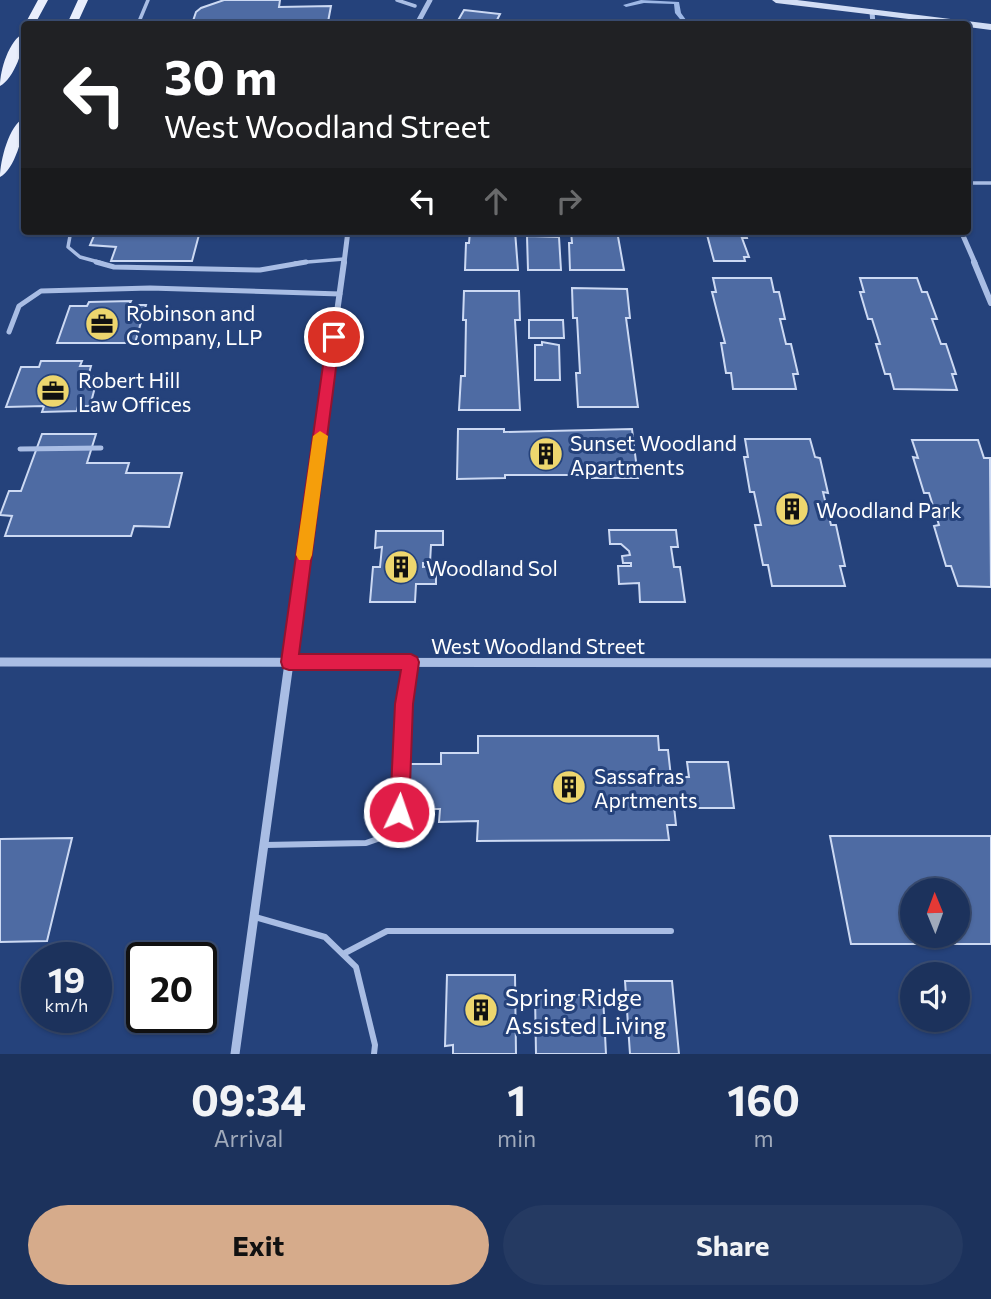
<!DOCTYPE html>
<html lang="en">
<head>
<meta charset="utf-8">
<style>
  :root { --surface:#1c325c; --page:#253a62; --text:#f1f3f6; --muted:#a0aabb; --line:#3a4d72; --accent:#d6ab8b }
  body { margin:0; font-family:Commissioner,sans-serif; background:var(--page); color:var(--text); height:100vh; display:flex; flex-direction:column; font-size:26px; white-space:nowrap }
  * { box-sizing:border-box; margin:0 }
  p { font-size:23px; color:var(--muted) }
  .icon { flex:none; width:38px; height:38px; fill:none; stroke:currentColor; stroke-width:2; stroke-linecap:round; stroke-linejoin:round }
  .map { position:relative; height:1054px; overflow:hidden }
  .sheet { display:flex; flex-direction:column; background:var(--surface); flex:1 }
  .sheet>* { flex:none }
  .hud { position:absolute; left:21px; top:21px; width:950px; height:214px; border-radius:7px; box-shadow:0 2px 5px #0004,0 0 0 2px var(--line); background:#202124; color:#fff; overflow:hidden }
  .needle { width:46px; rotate:359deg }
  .buttons { position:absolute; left:900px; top:878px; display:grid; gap:14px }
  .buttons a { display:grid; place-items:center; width:70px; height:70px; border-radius:50%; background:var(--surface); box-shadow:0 2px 5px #0004,0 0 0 2px var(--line); font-size:35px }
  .speed { position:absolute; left:21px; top:942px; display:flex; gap:14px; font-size:35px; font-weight:700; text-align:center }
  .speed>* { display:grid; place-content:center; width:91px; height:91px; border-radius:50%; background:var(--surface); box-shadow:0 2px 5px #0004,0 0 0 2px var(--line); line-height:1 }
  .speed small { font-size:18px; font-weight:400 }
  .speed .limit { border:4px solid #111; border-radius:10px; background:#fff; color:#111 }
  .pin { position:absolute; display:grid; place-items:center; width:60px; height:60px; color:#fff; margin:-30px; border:4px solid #fff; border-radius:50%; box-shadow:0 2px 7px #0007 }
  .me { position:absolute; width:77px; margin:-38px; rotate:3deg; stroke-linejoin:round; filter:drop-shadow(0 0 5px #0008) }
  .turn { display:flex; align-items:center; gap:24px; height:147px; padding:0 28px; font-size:32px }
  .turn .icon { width:91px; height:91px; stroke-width:2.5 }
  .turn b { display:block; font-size:49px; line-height:60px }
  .lanes { display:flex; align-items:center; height:66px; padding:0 28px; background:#0003; justify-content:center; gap:35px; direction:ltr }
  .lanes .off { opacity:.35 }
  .eta { display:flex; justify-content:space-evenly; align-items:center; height:119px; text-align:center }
  .eta b { font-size:42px; font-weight:700; line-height:49px }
  .action { display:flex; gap:14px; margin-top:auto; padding:14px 28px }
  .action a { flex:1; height:80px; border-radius:42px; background:var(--accent); color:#111; font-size:28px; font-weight:700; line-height:80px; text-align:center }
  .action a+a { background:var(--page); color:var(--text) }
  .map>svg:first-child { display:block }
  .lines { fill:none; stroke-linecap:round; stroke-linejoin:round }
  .stream { fill:#9db7e5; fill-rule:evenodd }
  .building { fill:#4e6ba3; stroke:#ccd9f3; stroke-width:2; fill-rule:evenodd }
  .lane-far2 { stroke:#a9bde4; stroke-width:3.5 }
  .lane-far1 { stroke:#a9bde4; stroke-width:5 }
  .lane { stroke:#a9bde4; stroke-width:6 }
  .street-far2 { stroke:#a9bde4; stroke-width:5 }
  .street-far1 { stroke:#a9bde4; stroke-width:6 }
  .street { stroke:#a9bde4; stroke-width:9 }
  .secondary { fill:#d2ddf4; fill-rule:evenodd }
  .primary { fill:#e9eefc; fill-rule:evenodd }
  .route { fill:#e11d48; stroke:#92132f; stroke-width:2 }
  .slow { fill:#f59e0b }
  .labels { text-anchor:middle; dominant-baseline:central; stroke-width:6; stroke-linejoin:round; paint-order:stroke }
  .poi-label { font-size:21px; fill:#fff; stroke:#25427b; text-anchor:start }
  .street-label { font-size:21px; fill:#fff; stroke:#25427b }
  .near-poi-label { font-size:24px; fill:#fff; stroke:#25427b; text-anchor:start }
</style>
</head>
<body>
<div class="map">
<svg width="991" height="1054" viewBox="0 0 991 1054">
  <rect width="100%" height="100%" fill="#25427b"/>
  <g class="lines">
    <path class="stream" d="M641 0 679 2 681 13 689 24H684L675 13 674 4 644 3 626 7 623 5Z"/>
  </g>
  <path class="building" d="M224 0H280L279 7 331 6 328 22 192 24 196 12 201 8Z
    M464 10 500 14 495 24H456Z
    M96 231H200L192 261H111L116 247 90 245Z
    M470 231H515L518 270H465L466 243H469Z
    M571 231H617L624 270H570L569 243H572Z
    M706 231H745L747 238H742L749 257H744L745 261H714Z
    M527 236 559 237 561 270H528Z
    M713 278H771L774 292H779L785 319H780L786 344H791L798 374H793L796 389H733L731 373H726L721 343H725L712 292H716Z
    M860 278H917L922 292H927L937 319H932L941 344H946L956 374H952L957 390 894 389 890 374H885L876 344H880L872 319H868L860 292H864Z
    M572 288 627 289 630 318H626L638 407H578L576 373H580L577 318H573Z
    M464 291H519L520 320H515L520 410H459L461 376H465L466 320H463Z
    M131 301 129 305H146L135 343H57L70 306H87L89 302Z
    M529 320H563L564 338H529Z
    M542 342 559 345 560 380H535V345H542Z
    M41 361H82L80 366H91L88 377 98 376 90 406H78L77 411 42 412 44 406 6 407 21 367H39Z
    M458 429H504V432L632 429 638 478H590V475H505V478L457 479Z
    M42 434H96L87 463H129L126 473H182L169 527 134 526 131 536H5L12 516 0 515 9 491H21Z
    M745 439H810L815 457 820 458 828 493 823 492 831 525H836L845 566H840L845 586H772L768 565H763L755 525H761L754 492H750L744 457H748Z
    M912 440H978L984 458H990L991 587 958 586 951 566H946L934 526 939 525 929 493H924L913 457 918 458Z
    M609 530H676L678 547H671L674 567H680L685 602H640L639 583 619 584 618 566H631V563H623L622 556 630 555 629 551 621 544H610Z
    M376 531H443V545H431L430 563H423V567L436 566V584H416L415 602H370L373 567H380L382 547 375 548Z
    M478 736H658L659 750H668L671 777H689L687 762H728L734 808H693L691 797H673L676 825H667L669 840 477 841 478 821 439 822 440 809H406L409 764H441V753H478Z
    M830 836H991V944H851ZM912 891H957V936H912Z
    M72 838 47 941 0 942V839Z
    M447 975H515L516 1054H453V1045L445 1046Z
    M625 981H672L679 1054H630Z
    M535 995H603L606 1054H536Z"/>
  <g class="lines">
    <path class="lane-far2" d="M397 0 415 6
      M138 24 148 0
      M968 183H991
      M70 236 68 247 80 257 102 263
      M295 263 344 259"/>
    <path class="lane-far1" d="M96 262 114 267 260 270 306 262
      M9 332 19 306 41 291 150 288 340 294
      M20 449 101 448"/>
    <path class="lane" d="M265 845 366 843 389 835 399 812 404 704 411 662
      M255 917 325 937 356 967 375 1045 374 1054
      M343 954 387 931H671"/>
    <path class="street-far2" d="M872 12 873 24
      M417 24 430 0
      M961 231 975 263
      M344 263 348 231"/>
    <path class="street-far1" d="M974 262 991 303
      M296 607 344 262"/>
    <path class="street" d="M0 662 991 663
      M235 1054 297 605"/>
    <path class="secondary" d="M772 0H797L991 24V30L968 27V24H950L776 3Z"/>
    <path class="primary" d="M38 0H48L35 24H25Z
      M78 0H88L77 24H67Z
      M24 33C25 47 14 79 0 86 0 70 9 40 24 33Z
      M24 118C25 133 14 171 0 177 0 161 9 125 24 118Z"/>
  </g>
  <path class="route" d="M334 332 340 337 299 654H411L417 657 419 662 413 704 409 812 406 819 399 821 393 819 390 812 395 704 401 670H289L283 668 281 662 327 337Z"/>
  <path class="slow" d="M320 431 328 436 312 555 310 560H299L296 555 313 436Z"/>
  <defs>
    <g id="office-disc" transform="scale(1.75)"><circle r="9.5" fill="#edd66e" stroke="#25427b"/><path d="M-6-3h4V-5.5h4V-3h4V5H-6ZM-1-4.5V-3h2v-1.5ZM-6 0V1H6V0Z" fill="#111"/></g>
    <g id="building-disc" transform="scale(1.75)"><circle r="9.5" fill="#edd66e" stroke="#25427b"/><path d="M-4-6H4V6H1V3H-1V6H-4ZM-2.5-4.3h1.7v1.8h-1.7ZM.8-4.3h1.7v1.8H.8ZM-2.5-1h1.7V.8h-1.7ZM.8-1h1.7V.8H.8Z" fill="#111"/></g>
  </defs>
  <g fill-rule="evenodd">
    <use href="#office-disc" x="102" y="324"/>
    <use href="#office-disc" x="53" y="391"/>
    <use href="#building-disc" x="546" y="454"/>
    <use href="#building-disc" x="792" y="509"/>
    <use href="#building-disc" x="401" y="567"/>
    <use href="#building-disc" x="569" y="787"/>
    <use href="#building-disc" x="481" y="1010"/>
  </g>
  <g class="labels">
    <g class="poi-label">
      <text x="126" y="312">Robinson and<tspan x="126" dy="24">Company, LLP</tspan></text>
      <text x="78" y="379">Robert Hill<tspan x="78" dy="24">Law Offices</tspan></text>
      <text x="570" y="442">Sunset Woodland<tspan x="570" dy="24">Apartments</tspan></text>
      <text x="816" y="509">Woodland Park</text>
      <text x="426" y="567">Woodland Sol</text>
      <text x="594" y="775">Sassafras<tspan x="594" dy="24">Aprtments</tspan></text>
    </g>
    <g class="street-label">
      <text x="538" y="645">West Woodland Street</text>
    </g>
    <g class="near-poi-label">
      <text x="505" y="996">Spring Ridge<tspan x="505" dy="28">Assisted Living</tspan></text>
    </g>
  </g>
</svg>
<div class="buttons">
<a><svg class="needle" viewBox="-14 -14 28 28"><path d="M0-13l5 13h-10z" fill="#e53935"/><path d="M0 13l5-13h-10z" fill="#a0aabb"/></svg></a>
<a><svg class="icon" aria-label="sound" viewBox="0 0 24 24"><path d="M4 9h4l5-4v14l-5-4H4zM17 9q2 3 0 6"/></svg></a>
</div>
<div class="speed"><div>19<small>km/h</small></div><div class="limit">20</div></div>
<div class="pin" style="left:334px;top:337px;background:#d93025"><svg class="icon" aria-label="arrive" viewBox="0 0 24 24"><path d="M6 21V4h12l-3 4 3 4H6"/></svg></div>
<svg class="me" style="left:399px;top:812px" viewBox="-20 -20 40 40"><circle r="17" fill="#e11d48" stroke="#fff" stroke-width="3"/><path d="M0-11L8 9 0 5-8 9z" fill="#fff"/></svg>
<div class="hud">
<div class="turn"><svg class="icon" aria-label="left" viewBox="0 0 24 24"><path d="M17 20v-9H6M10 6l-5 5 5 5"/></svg><div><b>30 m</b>West Woodland Street</div></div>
<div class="lanes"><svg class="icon" aria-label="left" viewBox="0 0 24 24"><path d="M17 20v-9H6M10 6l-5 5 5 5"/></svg><svg class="icon off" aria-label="ahead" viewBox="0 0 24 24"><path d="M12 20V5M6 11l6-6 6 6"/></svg><svg class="icon off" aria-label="right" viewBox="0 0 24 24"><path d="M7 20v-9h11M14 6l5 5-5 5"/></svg></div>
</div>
</div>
<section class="sheet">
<div class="eta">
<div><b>09:34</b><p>Arrival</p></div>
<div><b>1</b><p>min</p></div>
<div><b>160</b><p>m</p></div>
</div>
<div class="action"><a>Exit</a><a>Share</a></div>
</section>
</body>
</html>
